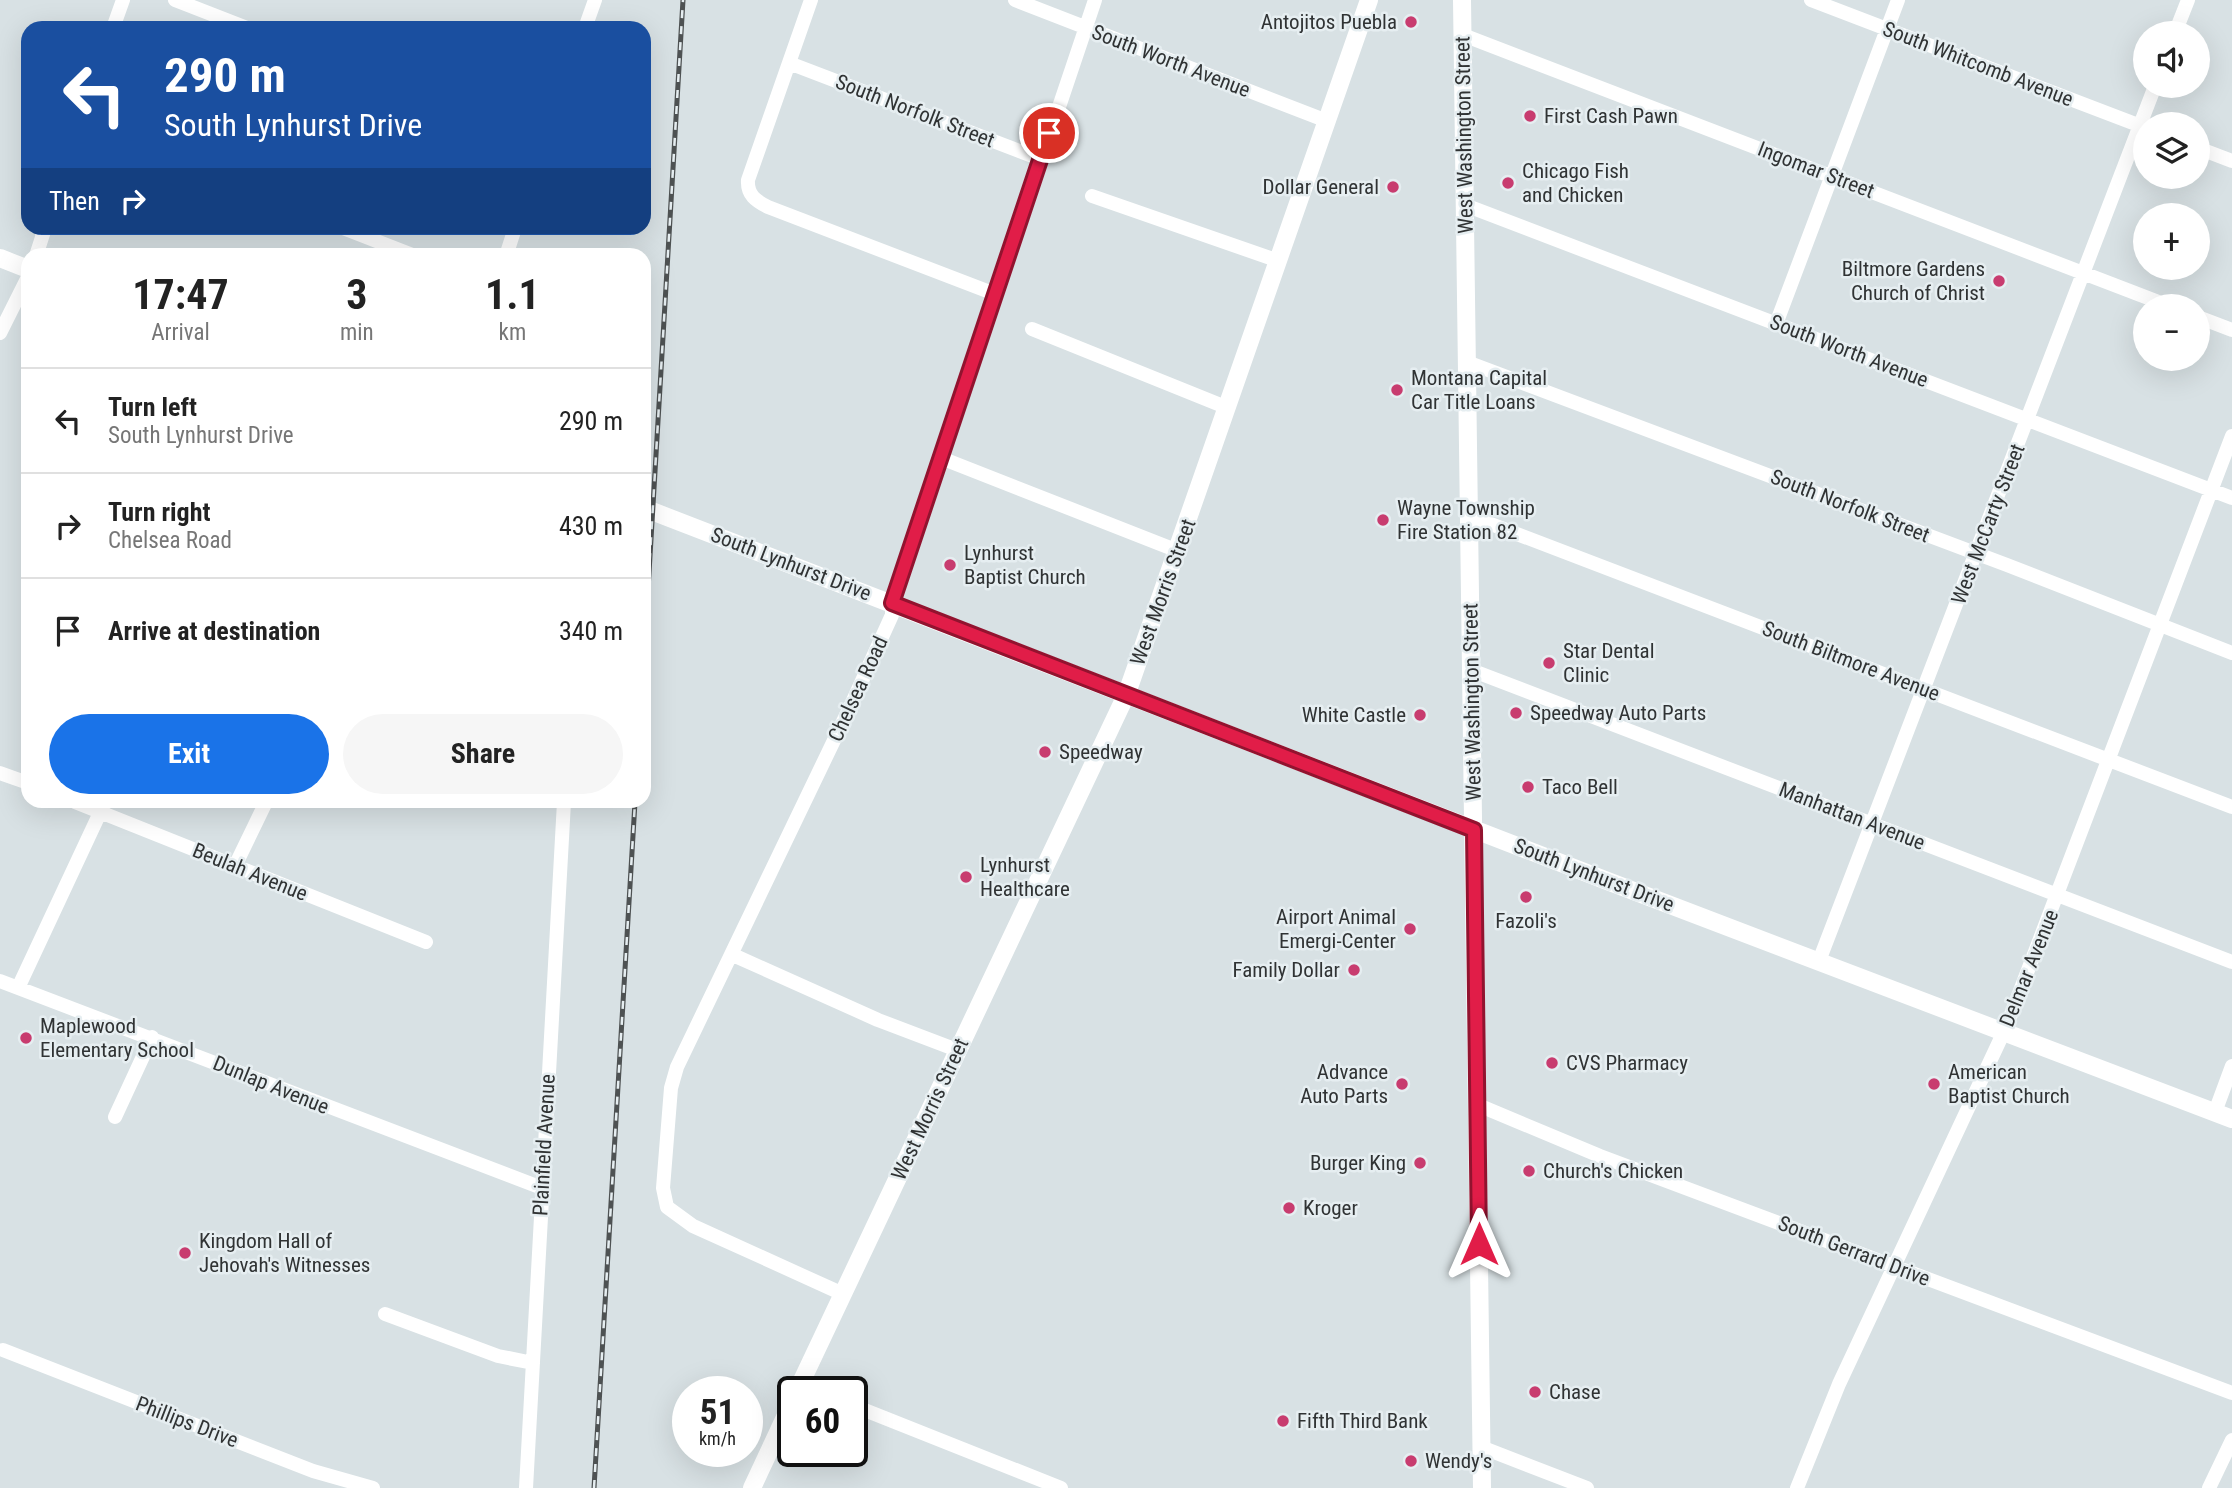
<!DOCTYPE html>
<html lang="en">
<head>
<meta charset="utf-8">
<style>
  :root { --surface:#fff; --page:#f6f6f6; --text:#222; --muted:#767676; --line:#e0e0e0; --accent:#1a73e8 }
  body { margin:0; font-family:"Roboto Condensed",sans-serif; background:var(--page); color:var(--text); height:100vh; display:flex; flex-direction:column; font-size:26px; white-space:nowrap }
  * { box-sizing:border-box; margin:0 }
  p { font-size:23px; color:var(--muted) }
  .icon { flex:none; width:38px; height:38px; fill:none; stroke:currentColor; stroke-width:2; stroke-linecap:round; stroke-linejoin:round }
  .map { position:relative; flex:1; overflow:hidden }
  .side { position:absolute; left:21px; top:248px; width:630px; height:560px; display:flex; flex-direction:column; background:var(--surface); border-radius:21px; box-shadow:0 7px 28px #0002 }
  .side>* { flex:none }
  .banner { position:absolute; left:21px; top:21px; width:630px; height:214px; border-radius:21px; box-shadow:0 7px 28px #0002; background:#1a4fa0; color:#fff; overflow:hidden }
  .controls { position:absolute; left:2133px; top:21px; display:grid; gap:14px }
  .controls a { display:grid; place-items:center; width:77px; height:77px; border-radius:50%; background:var(--surface); box-shadow:0 7px 28px #0002; font-size:35px }
  .speed { position:absolute; left:672px; top:1376px; display:flex; gap:14px; font-size:35px; font-weight:700; text-align:center }
  .speed>* { display:grid; place-content:center; width:91px; height:91px; border-radius:50%; background:var(--surface); box-shadow:0 7px 28px #0002; line-height:1 }
  .speed small { font-size:18px; font-weight:400 }
  .speed .limit { border:4px solid #111; border-radius:10px; background:#fff; color:#111 }
  .pin { position:absolute; display:grid; place-items:center; width:60px; height:60px; color:#fff; margin:-30px; border:4px solid #fff; border-radius:50%; box-shadow:0 2px 7px #0007 }
  .me { position:absolute; width:77px; margin:-38px; rotate:0deg; stroke-linejoin:round; filter:drop-shadow(0 0 5px #0008) }
  .turn { display:flex; align-items:center; gap:24px; height:147px; padding:0 28px; font-size:32px }
  .turn .icon { width:91px; height:91px; stroke-width:2.5 }
  .turn b { display:block; font-size:49px; line-height:60px }
  .then { display:flex; align-items:center; height:66px; padding:0 28px; background:#0003; gap:14px; font-size:26px }
  .eta { display:flex; justify-content:space-evenly; align-items:center; height:119px; text-align:center }
  .eta b { font-size:42px; font-weight:700; line-height:49px }
  .cta { display:flex; gap:14px; margin-top:auto; padding:14px 28px }
  .cta a { flex:1; height:80px; border-radius:42px; background:var(--accent); color:#fff; font-size:28px; font-weight:700; line-height:80px; text-align:center }
  .cta a+a { background:var(--page); color:var(--text) }
  ul { padding:0; list-style:none }
  li { display:flex; align-items:center; gap:21px; height:105px; padding:0 28px; border-top:2px solid var(--line) }
  li div { flex:1 }
  li b { display:block; font-size:26px }
  li em { font-style:normal }
  .map>svg:first-child { display:block }
  .lines { fill:none; stroke-linecap:round; stroke-linejoin:round }
  .minor { stroke:#fff; stroke-width:14 }
  .major { stroke:#fff; stroke-width:18 }
  .rail-casing { stroke:#4e5253; stroke-width:5 }
  .rail { stroke:#e6eef1; stroke-width:2.5; stroke-dasharray:8; stroke-linecap:butt }
  .route-casing { stroke:#92132f; stroke-width:18 }
  .route { stroke:#e11d48; stroke-width:12 }
  .poi-dot { fill:#c83c6f; stroke:#e6eef1; stroke-width:2.5 }
  .labels { text-anchor:middle; dominant-baseline:central; stroke-width:5; stroke-linejoin:round; paint-order:stroke }
  .poi-label { font-size:21px; fill:#303334; stroke:#e6eef1; text-anchor:start }
  .street-label { font-size:21px; fill:#303334; stroke:#e6eef1 }
</style>
</head>
<body>
<div class="map">
<svg width="2232" height="1488" viewBox="0 0 2232 1488">
  <rect width="100%" height="100%" fill="#d8e1e4"/>
  <g class="lines">
    <path class="minor" d="M175 0 247 28
      M811 0 748 180C747 195 756 201 768 207L995 294
      M1015 0 1327 121
      M1811 0 2146 128
      M113 28 123 0
      M585 28 595 0
      M2175 33 2188 0
      M1463 35 2169 306
      M789 63 1040 159
      M2198 148 2232 161
      M1092 196 1279 261
      M1465 205 2232 498
      M343 228 415 256
      M36 256 45 228
      M506 256 515 228
      M2198 317 2232 330
      M1776 324 1898 0
      M1032 329 1228 408
      M0 333 28 277
      M1467 362 2007 565 2232 653
      M941 458 1178 551
      M1470 516 2232 807
      M1471 670 2232 962
      M0 773 28 783
      M75 802 426 942
      M235 866 266 802
      M733 955 878 1020 957 1050
      M1819 961 2155 86
      M0 981 542 1188
      M18 988 105 802
      M1478 1105 1600 1156 2232 1393
      M2215 1112 2232 1066
      M115 1117 152 1037
      M843 1294 693 1226 667 1207 663 1188 671 1088 677 1067 851 705 892 615V603L1095 0
      M385 1314 498 1356 533 1363
      M3 1350 313 1471 373 1488
      M800 1385 817 1391
      M852 1405 1061 1488
      M1481 1447 1587 1488
      M526 1488 564 802
      M1797 1488 1839 1384 2007 1025 2232 436
      M2209 1488 2232 1440"/>
    <path class="major" d="M1462 0 1482 1488
      M0 258 28 269
      M644 508 1610 882 2232 1119
      M797 1391 1127 693 1369 0
      M752 1488 793 1400"/>
    <g class="rail-casing">
      <path id="rail" d="M644 657 683 0
        M594 1488 635 802"/>
    </g>
    <use href="#rail" class="rail"/>
  </g>
  <g class="lines">
    <g class="route-casing">
      <path id="route" d="M1049 133 892 603 1474 830 1479 1244"/>
    </g>
    <use href="#route" class="route"/>
  </g>
  <g class="poi-dot">
    <circle cx="1411" cy="22" r="7"/>
    <circle cx="1530" cy="116" r="7"/>
    <circle cx="1508" cy="183" r="7"/>
    <circle cx="1393" cy="187" r="7"/>
    <circle cx="1999" cy="281" r="7"/>
    <circle cx="1397" cy="390" r="7"/>
    <circle cx="1383" cy="520" r="7"/>
    <circle cx="950" cy="565" r="7"/>
    <circle cx="1549" cy="663" r="7"/>
    <circle cx="1516" cy="713" r="7"/>
    <circle cx="1420" cy="715" r="7"/>
    <circle cx="1045" cy="752" r="7"/>
    <circle cx="1528" cy="787" r="7"/>
    <circle cx="966" cy="877" r="7"/>
    <circle cx="1526" cy="897" r="7"/>
    <circle cx="1410" cy="929" r="7"/>
    <circle cx="1354" cy="970" r="7"/>
    <circle cx="26" cy="1038" r="7"/>
    <circle cx="1552" cy="1063" r="7"/>
    <circle cx="1402" cy="1084" r="7"/>
    <circle cx="1934" cy="1084" r="7"/>
    <circle cx="1420" cy="1163" r="7"/>
    <circle cx="1529" cy="1171" r="7"/>
    <circle cx="1289" cy="1208" r="7"/>
    <circle cx="185" cy="1253" r="7"/>
    <circle cx="1535" cy="1392" r="7"/>
    <circle cx="1283" cy="1421" r="7"/>
    <circle cx="1411" cy="1461" r="7"/>
  </g>
  <g class="labels">
    <g class="poi-label">
      <text x="1397" y="22" text-anchor="end">Antojitos Puebla</text>
      <text x="1544" y="116">First Cash Pawn</text>
      <text x="1522" y="171">Chicago Fish<tspan x="1522" dy="24">and Chicken</tspan></text>
      <text x="1379" y="187" text-anchor="end">Dollar General</text>
      <text x="1985" y="269" text-anchor="end">Biltmore Gardens<tspan x="1985" dy="24">Church of Christ</tspan></text>
      <text x="1411" y="378">Montana Capital<tspan x="1411" dy="24">Car Title Loans</tspan></text>
      <text x="1397" y="508">Wayne Township<tspan x="1397" dy="24">Fire Station 82</tspan></text>
      <text x="964" y="553">Lynhurst<tspan x="964" dy="24">Baptist Church</tspan></text>
      <text x="1563" y="651">Star Dental<tspan x="1563" dy="24">Clinic</tspan></text>
      <text x="1530" y="713">Speedway Auto Parts</text>
      <text x="1406" y="715" text-anchor="end">White Castle</text>
      <text x="1059" y="752">Speedway</text>
      <text x="1542" y="787">Taco Bell</text>
      <text x="980" y="865">Lynhurst<tspan x="980" dy="24">Healthcare</tspan></text>
      <text x="1396" y="917" text-anchor="end">Airport Animal<tspan x="1396" dy="24">Emergi-Center</tspan></text>
      <text x="1526" y="921" text-anchor="middle">Fazoli's</text>
      <text x="1340" y="970" text-anchor="end">Family Dollar</text>
      <text x="40" y="1026">Maplewood<tspan x="40" dy="24">Elementary School</tspan></text>
      <text x="1566" y="1063">CVS Pharmacy</text>
      <text x="1388" y="1072" text-anchor="end">Advance<tspan x="1388" dy="24">Auto Parts</tspan></text>
      <text x="1948" y="1072">American<tspan x="1948" dy="24">Baptist Church</tspan></text>
      <text x="1406" y="1163" text-anchor="end">Burger King</text>
      <text x="1543" y="1171">Church's Chicken</text>
      <text x="1303" y="1208">Kroger</text>
      <text x="199" y="1241">Kingdom Hall of<tspan x="199" dy="24">Jehovah's Witnesses</tspan></text>
      <text x="1549" y="1392">Chase</text>
      <text x="1297" y="1421">Fifth Third Bank</text>
      <text x="1425" y="1461">Wendy's</text>
    </g>
    <g class="street-label">
      <text transform="translate(1171 61) rotate(21)">South Worth Avenue</text>
      <text transform="translate(1978 64) rotate(21)">South Whitcomb Avenue</text>
      <text transform="translate(915 111) rotate(21)">South Norfolk Street</text>
      <text transform="translate(1464 135) rotate(-91)">West Washington Street</text>
      <text transform="translate(1816 170) rotate(21)">Ingomar Street</text>
      <text transform="translate(1849 351) rotate(21)">South Worth Avenue</text>
      <text transform="translate(1850 506) rotate(21)">South Norfolk Street</text>
      <text transform="translate(1988 524) rotate(-69)">West McCarty Street</text>
      <text transform="translate(791 564) rotate(21)">South Lynhurst Drive</text>
      <text transform="translate(1163 592) rotate(-70)">West Morris Street</text>
      <text transform="translate(1851 661) rotate(21)">South Biltmore Avenue</text>
      <text transform="translate(858 689) rotate(-65)">Chelsea Road</text>
      <text transform="translate(1472 702) rotate(-91)">West Washington Street</text>
      <text transform="translate(1852 816) rotate(21)">Manhattan Avenue</text>
      <text transform="translate(250 872) rotate(22)">Beulah Avenue</text>
      <text transform="translate(1594 875) rotate(21)">South Lynhurst Drive</text>
      <text transform="translate(2029 968) rotate(-68)">Delmar Avenue</text>
      <text transform="translate(271 1085) rotate(22)">Dunlap Avenue</text>
      <text transform="translate(930 1109) rotate(-65)">West Morris Street</text>
      <text transform="translate(544 1145) rotate(-87)">Plainfield Avenue</text>
      <text transform="translate(1854 1251) rotate(21)">South Gerrard Drive</text>
      <text transform="translate(187 1422) rotate(21)">Phillips Drive</text>
    </g>
  </g>
</svg>
<div class="controls">
<a><svg class="icon" aria-label="sound" viewBox="0 0 24 24"><path d="M4 9h4l5-4v14l-5-4H4zM17 9q2 3 0 6"/></svg></a>
<a><svg class="icon" aria-label="layers" viewBox="0 0 24 24"><path d="M12 4l9 5-9 5-9-5zM3 14l9 5 9-5"/></svg></a>
<a>+</a>
<a>−</a>
</div>
<div class="speed"><div>51<small>km/h</small></div><div class="limit">60</div></div>
<div class="pin" style="left:1049px;top:133px;background:#d93025"><svg class="icon" aria-label="arrive" viewBox="0 0 24 24"><path d="M6 21V4h12l-3 4 3 4H6"/></svg></div>
<svg class="me" style="left:1479px;top:1244px" viewBox="-20 -20 40 40"><path d="M0-17L14 15 0 8-14 15z" fill="#e11d48" stroke="#fff" stroke-width="4"/></svg>
<div class="banner">
<div class="turn"><svg class="icon" aria-label="left" viewBox="0 0 24 24"><path d="M17 20v-9H6M10 6l-5 5 5 5"/></svg><div><b>290 m</b>South Lynhurst Drive</div></div>
<div class="then">Then<svg class="icon" aria-label="right" viewBox="0 0 24 24"><path d="M7 20v-9h11M14 6l5 5-5 5"/></svg></div>
</div>
<section class="side">
<div class="eta">
<div><b>17:47</b><p>Arrival</p></div>
<div><b>3</b><p>min</p></div>
<div><b>1.1</b><p>km</p></div>
</div>
<ul>
<li><svg class="icon" aria-label="left" viewBox="0 0 24 24"><path d="M17 20v-9H6M10 6l-5 5 5 5"/></svg><div><b>Turn left</b><p>South Lynhurst Drive</p></div><em>290 m</em></li>
<li><svg class="icon" aria-label="right" viewBox="0 0 24 24"><path d="M7 20v-9h11M14 6l5 5-5 5"/></svg><div><b>Turn right</b><p>Chelsea Road</p></div><em>430 m</em></li>
<li><svg class="icon" aria-label="arrive" viewBox="0 0 24 24"><path d="M6 21V4h12l-3 4 3 4H6"/></svg><div><b>Arrive at destination</b></div><em>340 m</em></li>
</ul>
<div class="cta"><a>Exit</a><a>Share</a></div>
</section>
</div>
</body>
</html>
